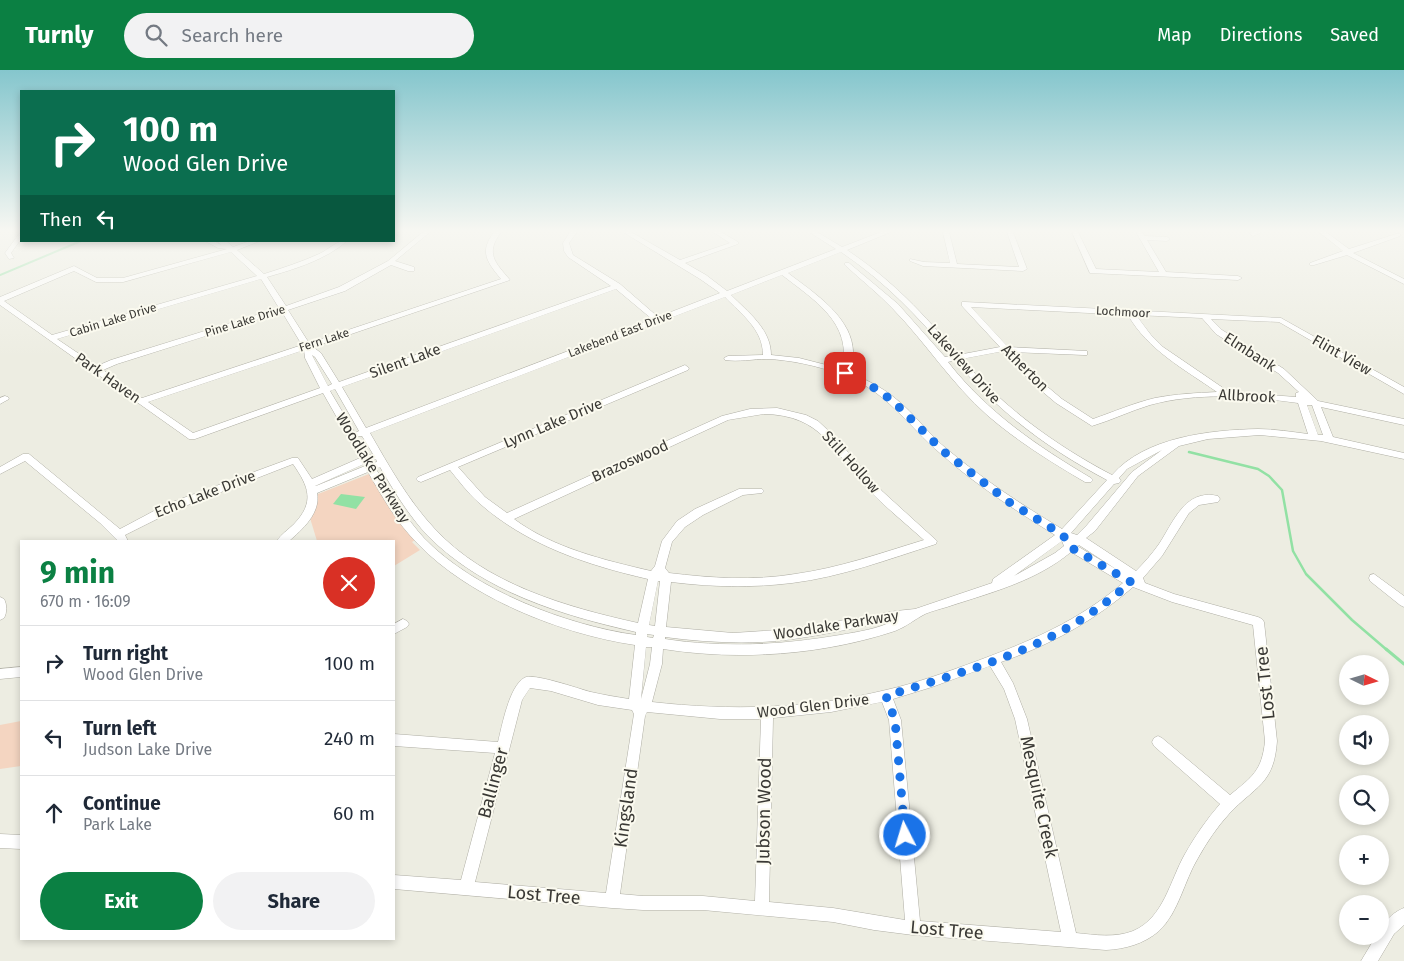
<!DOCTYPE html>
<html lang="en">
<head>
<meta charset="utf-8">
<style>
  :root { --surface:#fff; --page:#f2f2f3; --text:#1f2937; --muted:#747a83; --line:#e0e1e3; --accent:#0b8043 }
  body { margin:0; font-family:"Fira Sans",sans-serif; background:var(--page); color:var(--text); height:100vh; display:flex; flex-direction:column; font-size:19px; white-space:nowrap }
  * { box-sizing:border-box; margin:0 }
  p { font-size:16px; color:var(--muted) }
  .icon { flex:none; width:28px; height:28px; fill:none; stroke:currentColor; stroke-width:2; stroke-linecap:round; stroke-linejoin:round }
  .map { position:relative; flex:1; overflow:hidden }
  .details { position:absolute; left:20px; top:470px; width:375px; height:400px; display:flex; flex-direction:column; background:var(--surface); border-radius:0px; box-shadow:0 2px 8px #0003 }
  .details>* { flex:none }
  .hud { position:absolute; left:20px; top:20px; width:375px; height:152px; border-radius:0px; box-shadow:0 2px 8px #0003; background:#0b6e4f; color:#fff; overflow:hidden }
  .needle { width:32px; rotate:95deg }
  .tools { position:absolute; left:1339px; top:585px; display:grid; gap:10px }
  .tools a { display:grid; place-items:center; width:50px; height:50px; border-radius:50%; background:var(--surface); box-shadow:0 2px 8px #0003; font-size:25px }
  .pin { position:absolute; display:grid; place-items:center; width:42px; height:42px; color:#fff; margin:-21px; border-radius:10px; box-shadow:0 2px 8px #0006 }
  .me { position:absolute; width:55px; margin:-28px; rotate:355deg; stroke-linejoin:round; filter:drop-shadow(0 0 4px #0008) }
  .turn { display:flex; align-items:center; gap:18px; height:105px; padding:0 20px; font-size:22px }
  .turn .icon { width:65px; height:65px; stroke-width:2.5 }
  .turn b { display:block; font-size:35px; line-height:42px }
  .then { display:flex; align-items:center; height:48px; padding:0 20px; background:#0003; gap:10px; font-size:19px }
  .round { display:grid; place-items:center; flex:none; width:52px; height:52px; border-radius:26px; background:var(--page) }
  .head { display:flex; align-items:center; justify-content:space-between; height:85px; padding:0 20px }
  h1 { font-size:30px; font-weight:700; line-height:38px; color:var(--accent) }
  .primary-button { display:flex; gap:10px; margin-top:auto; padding:10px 20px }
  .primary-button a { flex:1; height:58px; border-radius:30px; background:var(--accent); color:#fff; font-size:20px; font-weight:700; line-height:58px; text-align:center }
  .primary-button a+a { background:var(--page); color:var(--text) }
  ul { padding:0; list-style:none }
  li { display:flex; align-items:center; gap:15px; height:75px; padding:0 20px; border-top:1px solid var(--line) }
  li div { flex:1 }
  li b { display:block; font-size:19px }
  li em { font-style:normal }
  header { display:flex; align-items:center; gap:30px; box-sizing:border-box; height:70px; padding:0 25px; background:var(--accent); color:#fff }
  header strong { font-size:24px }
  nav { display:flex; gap:28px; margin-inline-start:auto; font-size:18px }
  .search { width:350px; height:45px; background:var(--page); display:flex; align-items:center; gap:12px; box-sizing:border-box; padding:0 18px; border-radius:28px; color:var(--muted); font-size:19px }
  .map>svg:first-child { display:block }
  .green { fill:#f4d5c1 }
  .water { fill:#92e1a4 }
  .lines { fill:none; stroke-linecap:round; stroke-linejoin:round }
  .stream-far2 { stroke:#92e1a4; stroke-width:2 }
  .stream-far1 { stroke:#92e1a4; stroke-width:2.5 }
  .stream { stroke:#92e1a4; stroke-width:3 }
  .minor-casing { stroke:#afaea4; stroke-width:1 }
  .minor { fill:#fff; fill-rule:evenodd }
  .route { stroke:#1a73e8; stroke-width:9; stroke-dasharray:0 16.2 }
  .labels { text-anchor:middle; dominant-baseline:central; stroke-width:4; stroke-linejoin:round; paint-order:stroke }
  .far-street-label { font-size:12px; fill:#3a3935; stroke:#fbfaef }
  .street-label { font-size:15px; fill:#3a3935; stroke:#fbfaef }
  .near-street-label { font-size:18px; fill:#3a3935; stroke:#fbfaef }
</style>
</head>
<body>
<header>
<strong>Turnly</strong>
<div class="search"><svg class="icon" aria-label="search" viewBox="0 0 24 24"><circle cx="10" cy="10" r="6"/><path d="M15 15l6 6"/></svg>Search here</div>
<nav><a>Map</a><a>Directions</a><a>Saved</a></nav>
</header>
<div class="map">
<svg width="1404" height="891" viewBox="0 0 1404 891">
  <rect width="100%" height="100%" fill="#edede2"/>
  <path class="green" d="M369 404 395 447 415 470 412 472 420 480 394 496V471H317L310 448 316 434 318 424Z
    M21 651V696L0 699V655Z"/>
  <path class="water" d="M341 424 365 427 356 439 333 434Z"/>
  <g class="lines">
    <path class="stream-far2" d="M0 205 81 171"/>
    <path class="stream-far1" d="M1189 382 1258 399 1269 406 1282 420 1293 481 1306 504 1352 550 1387 580"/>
    <path class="stream" d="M1386 579 1404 594"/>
    <g class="minor-casing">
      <path id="minor" d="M423 162H430L395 191 414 197V201H408L391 195 345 221 288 240 309 273 501 209C487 192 479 182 494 162H501C485 184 495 192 510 210L313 277 321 283 339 312 611 216 568 187 564 181 563 173 570 162H577L569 173 573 185 620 214 658 247 720 223 700 209 623 162H631L680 190 730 173 713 162H721L738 172V174L685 193 706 205 727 221 836 179 809 162H817L842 177 881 162H891L847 180C892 210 924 244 958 285L1000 277 962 236V232H965L1281 248 1404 317V324L1279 252 1211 249 1222 260 1284 299 1318 331 1404 349V355L1321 337 1333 367 1404 383V389L1321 371 1260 365 1208 369 1179 376 1138 406 1095 461 1086 468 1136 501C1144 493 1152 484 1159 474 1173 453 1185 418 1218 426L1220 429 1218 432 1199 435 1189 443 1162 486 1143 508 1145 513 1174 524 1258 547 1262 549 1264 552 1277 671C1274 715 1255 716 1229 744 1217 757 1207 772 1198 788 1184 811 1179 842 1159 861 1144 874 1125 879 1106 880L913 865 874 860 833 852 703 840H643L612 838 394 819V805L461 810 495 683 394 676V664L498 672C502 656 509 617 524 608 532 602 579 619 591 622 604 625 617 627 629 629L635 575C561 564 470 528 418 474 397 453 383 428 368 402L317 423C321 443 302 460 289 471H277C281 464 288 460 294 454 315 432 309 417 293 394L175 440 125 465 128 471H118L100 453 25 391 0 404V397L23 384H29L120 459 167 434 292 388H298L312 409 360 388 323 323 195 369H189L0 235V227L74 196 97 208H123L227 179 218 178 205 171H214L221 175 218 171H226L233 177 250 171H260L237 180 264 204C283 198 301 192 319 184 330 179 335 171 347 171 325 190 295 199 267 207L286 236 339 217 388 191ZM231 182 257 206 52 265 4 231 74 201 96 212H123ZM841 182C884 211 918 246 951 286L945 287 898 234 849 193H845V195C861 210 878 223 893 239 926 273 952 314 987 345 1017 371 1051 392 1085 412H1091L1093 410 1091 408C1037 376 987 342 948 292L955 290C997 341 1048 379 1107 410L1062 459C1022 435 984 410 948 380 929 365 915 344 896 329 882 317 866 310 849 302 851 297 852 292 853 287 856 249 814 223 788 203ZM782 205C814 230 853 253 842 299L799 288 771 285C771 259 748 242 731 225ZM261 209 279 238 111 290 97 296 57 269ZM616 219 652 249 366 358 342 317ZM725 227C741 244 763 259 763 285L728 286 724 288 725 290C738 292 753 289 767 289 792 290 817 296 841 304 886 320 907 355 941 384 976 415 1015 440 1055 465L993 509 992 513 915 539 896 541 793 559 733 563 666 557 671 512C711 517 752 518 792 513 841 507 889 489 936 474L937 471 882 421 833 365 818 351 806 345 777 338 750 339 722 346 507 443 485 427 458 397 688 300 689 298 685 295 418 407 416 409 418 411 421 412 450 400C459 411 468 423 478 432 526 475 587 495 648 509L638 553C566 537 485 514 434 458 408 430 389 396 370 363ZM971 237 1128 245C1148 280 1184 299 1217 322 1196 323 1176 324 1155 328 1134 333 1113 342 1093 349L1062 329 1037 308 1013 282 1084 285H1087V281L1008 277ZM282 242 302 275 142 328 103 300 117 294ZM1136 245 1202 248 1216 264 1278 303 1299 322 1296 323V327L1229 322 1163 277 1151 265ZM304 280 305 288 320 318 193 363 148 332ZM1004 281 1031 312 1056 333 1092 356C1112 350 1130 341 1150 335 1197 322 1249 326 1298 333L1308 364C1292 362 1275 359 1258 359 1210 360 1145 367 1112 405 1055 375 1004 338 962 289ZM312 285 315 287 332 314 328 316ZM335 319 359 361 355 363 330 321ZM1307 335H1312L1323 365H1318ZM764 344C823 345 832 381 867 418 885 437 905 453 924 470 881 483 839 498 795 504 753 511 711 508 669 503L665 498 672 472 685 457 703 445 743 425 762 423 764 421 762 419H739L695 439 677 451 662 471 655 496 651 501C604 490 553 478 514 449L728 350ZM357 366H362L373 384 368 385ZM1162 380 1132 402 1087 455 1077 465 1071 463 1114 414 1119 413 1121 411 1119 408 1127 399ZM376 389 377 392 372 393 371 391ZM364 394 365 396 316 416H315ZM380 397C394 421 409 446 428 466 484 522 561 545 636 562V565C566 555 474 520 424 468 405 447 390 423 376 399ZM1062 471 1064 476 1055 483 1014 506ZM1079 475 1119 501 1077 476ZM1071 482 1123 513C1078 551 1031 571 977 591 947 602 917 613 886 620 809 639 731 641 652 632L662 594 663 579C740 591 822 585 895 561 906 557 915 549 925 544 932 541 940 539 947 537 989 523 1035 512 1071 482ZM658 511H660L655 556 649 555ZM1133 517 1172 532 1253 555 1265 671C1262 701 1252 707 1230 725L1162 668 1158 666 1154 668 1152 672 1154 676 1220 734C1207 749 1195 766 1185 784 1170 810 1164 848 1133 861 1115 868 1095 865 1076 863L1027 649 1013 613 1001 592C1050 575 1094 551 1133 517ZM895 550C879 559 857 562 840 565 782 575 723 578 665 569V567C702 572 740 574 777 571 817 567 856 557 895 550ZM647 564 654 565 653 568 647 567ZM646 577H652L650 594 641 629ZM990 596 1004 619 1015 649 1061 862 920 851 901 650 893 629 932 617ZM530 618 551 621 598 635 632 640 634 644 606 823 475 812 522 630ZM882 632 889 650 905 850 833 838 769 832 773 648 831 642ZM647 642 720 649H761L755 831 703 826H643L620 824 645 646Z
        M943 162H949L957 194 1019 197 1007 162H1013L1027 199 1023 201 923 196 910 191V189L924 192 950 193Z
        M1072 162H1078L1096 199 1159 202 1136 162H1142L1145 166 1167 167 1170 169 1167 171 1147 170 1166 202 1238 206 1242 208 1238 210 1090 203Z
        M1252 162H1262L1253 166 1250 164Z
        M1319 162H1326L1349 179 1396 164H1400V166L1353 183 1404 209V214L1347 185 1314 195H1310V193L1343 181Z
        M21 163V169L11 183 14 188 9 189 5 183 19 164Z
        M5 326 8 327 9 329 0 334V328Z
        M1374 504 1404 526V537L1400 535 1370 511 1369 508 1370 505Z
        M0 527 4 529C7 534 7 543 4 548L0 550Z
        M403 549 407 551 409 554 407 557 394 564V554Z
        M21 597V607L0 609V599Z
        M0 764 21 765V779L0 778Z
        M1404 838V855L1394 864 1378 891H1361L1376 866H1380C1380 854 1393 842 1404 838Z"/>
    </g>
    <use href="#minor" class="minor"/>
  </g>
  <linearGradient id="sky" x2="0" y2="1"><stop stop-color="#85c6cd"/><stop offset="0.56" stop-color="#f7f7f2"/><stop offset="1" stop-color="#f7f7f2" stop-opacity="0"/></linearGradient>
  <rect width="1404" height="287" fill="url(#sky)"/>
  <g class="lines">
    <path class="route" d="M845 303 870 315 893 331 943 381 1009 432 1063 465 1070 477 1131 512C1108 532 1083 550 1056 564 1003 592 943 608 886 626L895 650 905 765"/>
  </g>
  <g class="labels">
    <g class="far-street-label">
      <text transform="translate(1123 242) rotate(3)">Lochmoor</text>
      <text transform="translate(113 250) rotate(-17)">Cabin Lake Drive</text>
      <text transform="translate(245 251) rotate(-17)">Pine Lake Drive</text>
      <text transform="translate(620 264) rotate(-21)">Lakebend East Drive</text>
      <text transform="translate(324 270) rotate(-18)">Fern Lake</text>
    </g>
    <g class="street-label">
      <text transform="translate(1250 282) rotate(33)">Elmbank</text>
      <text transform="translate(1342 285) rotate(30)">Flint View</text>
      <text transform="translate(405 291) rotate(-20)">Silent Lake</text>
      <text transform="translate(964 294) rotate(48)">Lakeview Drive</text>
      <text transform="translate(1025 298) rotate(45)">Atherton</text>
      <text transform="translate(108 308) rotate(35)">Park Haven</text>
      <text transform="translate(1247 326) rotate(3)">Allbrook</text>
      <text transform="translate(553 353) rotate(-23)">Lynn Lake Drive</text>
      <text transform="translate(630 391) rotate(-24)">Brazoswood</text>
      <text transform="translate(851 392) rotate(48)">Still Hollow</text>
      <text transform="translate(373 398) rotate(58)">Woodlake Parkway</text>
      <text transform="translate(205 424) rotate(-21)">Echo Lake Drive</text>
      <text transform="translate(836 555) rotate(-9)">Woodlake Parkway</text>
      <text transform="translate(813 636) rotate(-7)">Wood Glen Drive</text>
    </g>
    <g class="near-street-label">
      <text transform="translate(1265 613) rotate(-96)">Lost Tree</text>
      <text transform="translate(493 713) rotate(-75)">Ballinger</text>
      <text transform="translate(1039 727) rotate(78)">Mesquite Creek</text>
      <text transform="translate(626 738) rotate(-82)">Kingsland</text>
      <text transform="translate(764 741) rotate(-89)">Jubson Wood</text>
      <text transform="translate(544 825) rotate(5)">Lost Tree</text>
      <text transform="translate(947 860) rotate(5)">Lost Tree</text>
    </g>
  </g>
</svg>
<div class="tools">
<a><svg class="needle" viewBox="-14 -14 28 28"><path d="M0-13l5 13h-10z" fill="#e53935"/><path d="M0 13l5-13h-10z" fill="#747a83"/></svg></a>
<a><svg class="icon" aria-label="sound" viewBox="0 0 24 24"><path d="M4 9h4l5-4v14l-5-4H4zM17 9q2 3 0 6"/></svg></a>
<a><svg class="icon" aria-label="search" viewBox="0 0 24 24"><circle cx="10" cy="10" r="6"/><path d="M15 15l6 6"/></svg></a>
<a>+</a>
<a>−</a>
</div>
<div class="pin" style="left:845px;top:303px;background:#d93025"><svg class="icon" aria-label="arrive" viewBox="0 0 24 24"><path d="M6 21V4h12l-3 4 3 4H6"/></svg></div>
<svg class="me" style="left:905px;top:765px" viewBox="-20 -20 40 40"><circle r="17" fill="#1a73e8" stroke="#fff" stroke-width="3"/><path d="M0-11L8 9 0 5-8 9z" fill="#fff"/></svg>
<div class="hud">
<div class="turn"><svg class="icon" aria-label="right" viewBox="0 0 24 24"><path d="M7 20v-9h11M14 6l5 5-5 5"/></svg><div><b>100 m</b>Wood Glen Drive</div></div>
<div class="then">Then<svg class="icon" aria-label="left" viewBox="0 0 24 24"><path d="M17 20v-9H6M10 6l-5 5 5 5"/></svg></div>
</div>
<section class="details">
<div class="head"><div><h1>9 min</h1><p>670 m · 16:09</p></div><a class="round" style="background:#d93025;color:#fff"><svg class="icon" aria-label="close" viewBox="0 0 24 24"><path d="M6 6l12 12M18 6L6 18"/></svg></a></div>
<ul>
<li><svg class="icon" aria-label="right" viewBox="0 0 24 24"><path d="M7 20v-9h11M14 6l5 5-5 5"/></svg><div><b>Turn right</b><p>Wood Glen Drive</p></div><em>100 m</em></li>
<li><svg class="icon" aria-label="left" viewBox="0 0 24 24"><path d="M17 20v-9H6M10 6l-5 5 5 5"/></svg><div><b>Turn left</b><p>Judson Lake Drive</p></div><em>240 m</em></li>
<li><svg class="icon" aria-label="ahead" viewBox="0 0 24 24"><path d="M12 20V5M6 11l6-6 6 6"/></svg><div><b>Continue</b><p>Park Lake</p></div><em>60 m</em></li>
</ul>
<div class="primary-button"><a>Exit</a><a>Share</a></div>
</section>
</div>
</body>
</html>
